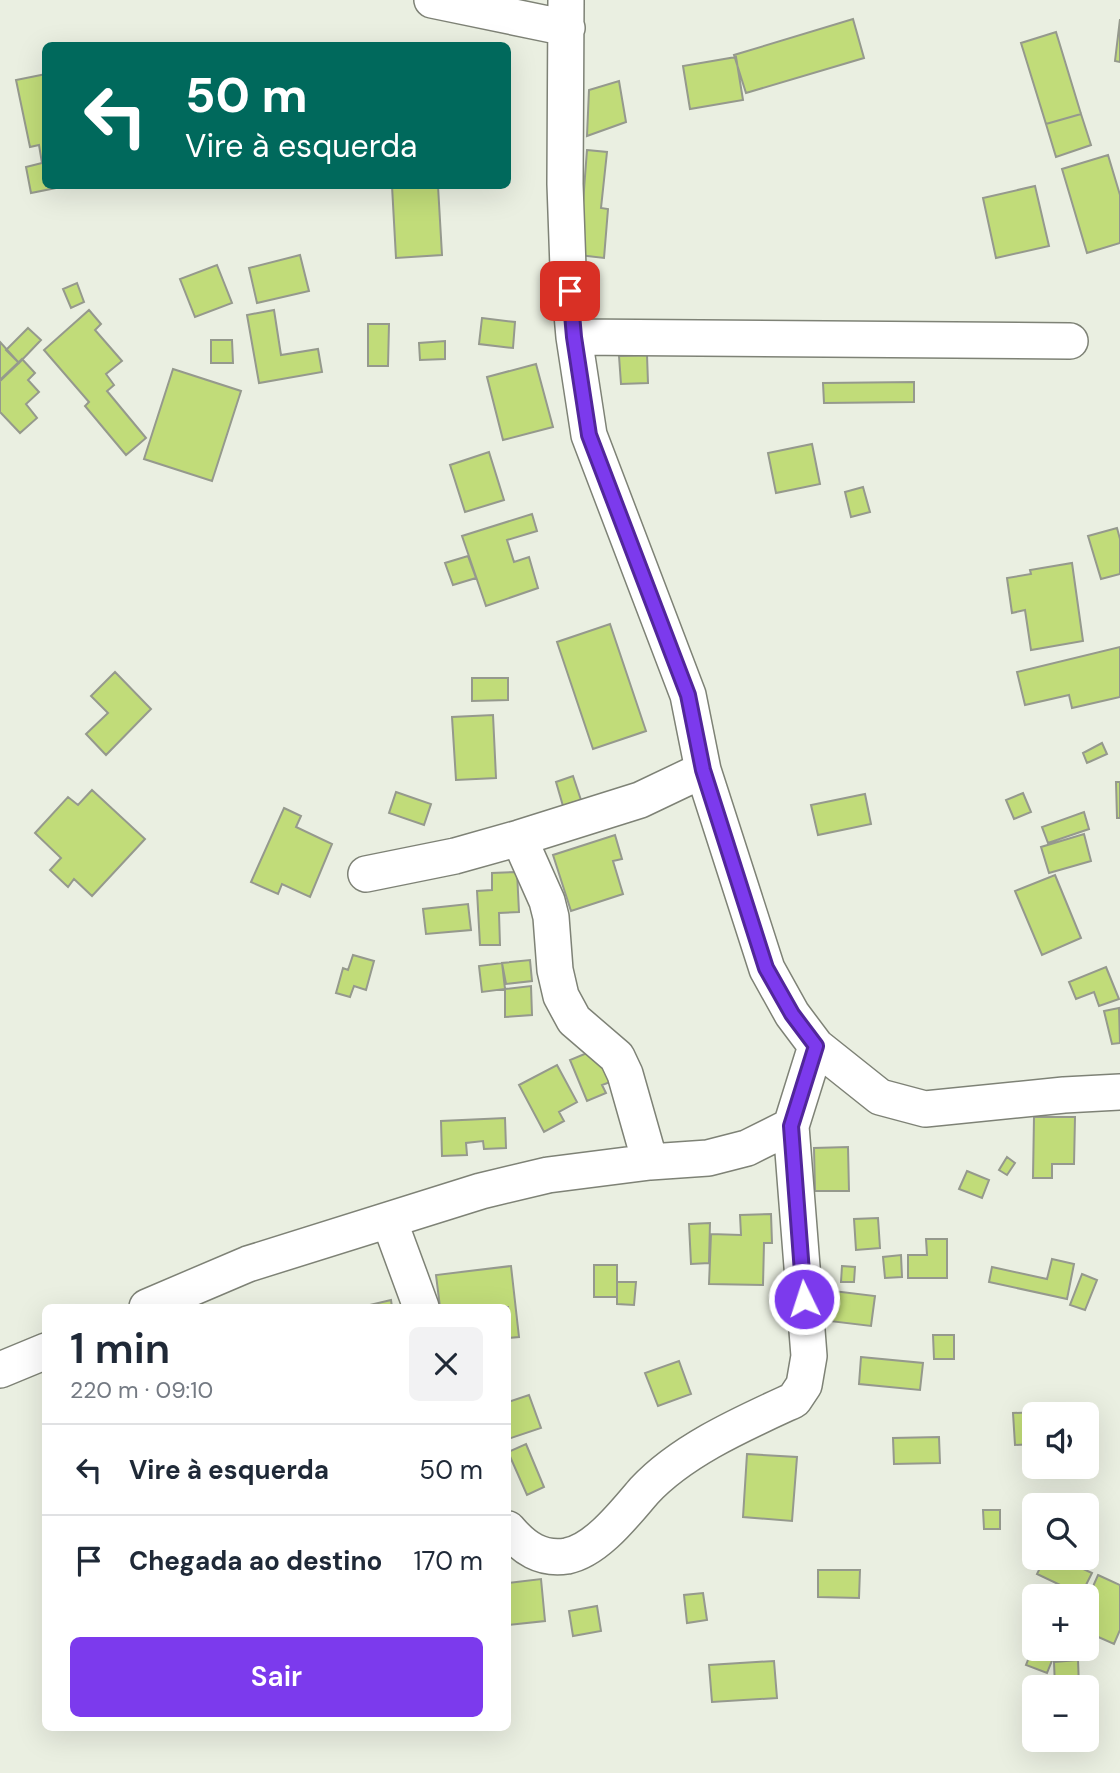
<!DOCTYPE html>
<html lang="pt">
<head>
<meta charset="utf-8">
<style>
  :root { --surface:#fff; --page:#f2f2f3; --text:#1f2937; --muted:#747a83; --line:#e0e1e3; --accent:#7c3aed }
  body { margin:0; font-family:"DM Sans",sans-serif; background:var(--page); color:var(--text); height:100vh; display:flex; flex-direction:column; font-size:26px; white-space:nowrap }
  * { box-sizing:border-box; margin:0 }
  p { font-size:23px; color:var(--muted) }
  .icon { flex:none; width:38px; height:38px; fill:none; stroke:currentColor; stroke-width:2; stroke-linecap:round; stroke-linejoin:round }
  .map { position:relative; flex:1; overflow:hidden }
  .side { position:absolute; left:42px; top:1304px; width:469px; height:427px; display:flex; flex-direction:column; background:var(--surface); border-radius:10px; box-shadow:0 7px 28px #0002 }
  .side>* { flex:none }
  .banner { position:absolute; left:42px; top:42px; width:469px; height:147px; border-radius:10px; box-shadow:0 7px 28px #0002; background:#00695c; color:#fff; overflow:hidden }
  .controls { position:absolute; left:1022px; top:1402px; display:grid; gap:14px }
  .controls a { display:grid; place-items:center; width:77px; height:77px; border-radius:10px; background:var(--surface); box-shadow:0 7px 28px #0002; font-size:35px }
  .pin { position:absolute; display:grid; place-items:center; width:60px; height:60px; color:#fff; margin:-30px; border-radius:14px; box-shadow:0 4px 10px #0006 }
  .me { position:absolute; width:77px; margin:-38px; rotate:356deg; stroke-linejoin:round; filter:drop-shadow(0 0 5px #0008) }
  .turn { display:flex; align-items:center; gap:24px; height:147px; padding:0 28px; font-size:32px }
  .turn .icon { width:91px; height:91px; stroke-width:2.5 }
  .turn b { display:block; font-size:49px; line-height:60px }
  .round { display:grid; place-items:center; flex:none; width:74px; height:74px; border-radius:10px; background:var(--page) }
  .head { display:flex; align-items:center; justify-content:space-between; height:119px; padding:0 28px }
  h1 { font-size:42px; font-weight:600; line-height:52px }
  .cta { display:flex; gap:14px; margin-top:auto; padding:14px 28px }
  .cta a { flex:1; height:80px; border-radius:10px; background:var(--accent); color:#fff; font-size:28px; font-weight:600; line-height:80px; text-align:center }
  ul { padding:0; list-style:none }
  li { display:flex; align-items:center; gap:21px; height:91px; padding:0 28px; border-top:2px solid var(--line) }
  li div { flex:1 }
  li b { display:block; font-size:26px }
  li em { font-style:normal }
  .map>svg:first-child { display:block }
  .building { fill:#c1dc79; stroke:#95998d; stroke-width:2 }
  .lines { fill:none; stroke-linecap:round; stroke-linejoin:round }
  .minor-casing { stroke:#7e8276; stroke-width:38 }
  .minor { stroke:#fff; stroke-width:35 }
  .route-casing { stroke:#51269a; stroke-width:18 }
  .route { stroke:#7c3aed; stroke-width:12 }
</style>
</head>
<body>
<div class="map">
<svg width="1120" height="1773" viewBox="0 0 1120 1773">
  <rect width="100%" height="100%" fill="#eaefe1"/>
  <path class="building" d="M853 19 864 58 746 93 734 55Z
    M1120 19V62L1115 61Z
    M1056 32 1081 114 1046 124 1021 43Z
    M736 57 743 100 690 109 683 66Z
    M46 74V186H66L31 193 26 167 42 163 39 145 30 147 16 80Z
    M619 81 626 122 587 136 589 90Z
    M1081 114 1091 145 1056 157 1046 124Z
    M587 150 607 152 601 208 608 209 604 258 579 255Z
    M1108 155 1120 195V243L1087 253 1062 169Z
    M392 186H438L442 255 396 258Z
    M1035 186 1049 246 996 258 983 198Z
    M300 255 309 291 257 303 249 268Z
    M217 265 232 303 195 317 180 279Z
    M77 283 84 302 71 308 63 289Z
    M89 310 101 324 95 330 122 361 106 374 114 385 107 391 146 438 126 455 85 406 89 402 44 350Z
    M274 310 281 355 318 349 322 372 259 383 247 315Z
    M482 318 515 322 513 348 479 344Z
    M368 324H389L388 366H368Z
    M28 328 41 340 19 363 6 350Z
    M211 340H232L233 363H211Z
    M445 341V359L420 360 419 343Z
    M0 342 19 363 0 381Z
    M647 355 648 383 621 384 619 356Z
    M22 359 35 373 28 380 39 392 26 404 37 418 20 433 0 412V380Z
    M536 364 553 427 503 440 487 377Z
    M173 369 241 391 212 481 144 459Z
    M914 382V402L824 403 823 383Z
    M812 444 820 484 776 493 768 453Z
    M489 452 504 500 465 512 450 465Z
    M863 487 870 512 851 517 845 492Z
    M532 514 537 531 507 540 514 562 529 557 538 588 486 606 462 536Z
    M1117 528 1120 539V574L1101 579 1088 536Z
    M468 556 476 578 453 585 445 563Z
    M1072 563 1083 641 1031 650 1025 610 1012 613 1007 578 1031 574 1030 570Z
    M610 624 646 731 593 749 557 642Z
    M1120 647V697L1072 708 1069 695 1025 705 1017 672Z
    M115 672 151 709 106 755 86 734 108 713 91 696Z
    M472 678H508V700L472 701Z
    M493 715 496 778 456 780 452 717Z
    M1102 743 1107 754 1087 763 1083 753Z
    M573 776 581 800 563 806 556 782Z
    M1116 782H1120V818H1117Z
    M92 790 145 839 92 896 74 879 68 887 50 870 61 858 35 833 68 797 78 805Z
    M396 792 431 804 424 825 389 813Z
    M1023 793 1031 812 1014 819 1006 800Z
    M865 794 871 824 818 835 811 805Z
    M284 808 301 816 296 827 332 844 310 897 282 884 278 894 251 882Z
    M1084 812 1089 829 1048 843 1042 827Z
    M1084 834 1091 861 1049 873 1041 847Z
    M615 835 622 859 613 861 623 894 571 911 553 855Z
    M517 872 519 912 499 913 500 945H480L477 891 492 890V873Z
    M1055 875 1081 938 1042 955 1015 891Z
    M468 904 471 930 426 934 423 909Z
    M353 955 374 961 366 990 354 986 350 997 336 993 343 968 348 970Z
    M530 960 532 981 506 984 502 963Z
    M502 963 505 989 482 992 479 966Z
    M1106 967 1119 999 1099 1006 1094 992 1076 999 1069 982Z
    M531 986 532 1015 505 1017V989Z
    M1119 1008 1120 1043 1112 1044 1104 1011Z
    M599 1048 613 1081 602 1085 606 1093 587 1101 570 1060Z
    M557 1065 577 1102 559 1112 564 1121 544 1132 519 1085Z
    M1034 1117H1075L1074 1164H1052V1178H1033Z
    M505 1118 506 1148 484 1149 483 1141 466 1143 467 1155 442 1156 441 1121Z
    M848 1147 849 1191H815L814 1148Z
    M1007 1157 1015 1163 1007 1175 999 1170Z
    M967 1171 989 1180 982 1198 959 1189Z
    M771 1214 772 1243H764L763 1285 709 1284 711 1234 741 1235 740 1215Z
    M878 1218 880 1248 856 1250 854 1219Z
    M710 1223 709 1263 691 1264 689 1224Z
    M926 1239H947V1278H908V1255H927Z
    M901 1255 902 1277 885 1278 883 1257Z
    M1052 1259 1074 1264 1067 1299 989 1282 992 1267 1047 1279Z
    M594 1265H617V1297H594Z
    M511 1266 519 1337 508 1338V1307H440L436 1275Z
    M842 1266 855 1267 854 1282H841Z
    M1082 1274 1097 1280 1085 1310 1070 1305Z
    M617 1282H636L634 1305 617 1304Z
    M825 1290 875 1296 871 1326 821 1320Z
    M391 1300 392 1307H371L370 1305Z
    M933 1335H954V1359H934Z
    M861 1357 923 1363 920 1390 859 1384Z
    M679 1361 691 1394 658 1406 645 1373Z
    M529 1395 541 1428 508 1439V1402Z
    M1038 1412V1414H1034V1444L1015 1445 1013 1413Z
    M939 1437 940 1463 894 1464 893 1438Z
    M526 1444 544 1487 527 1495 508 1452Z
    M747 1454 797 1457 792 1521 743 1517Z
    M983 1510H1000V1529H984Z
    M1045 1558H1065L1064 1560 1092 1573 1081 1595 1037 1574Z
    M818 1570H860L859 1598 818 1597Z
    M1098 1575 1120 1585V1630L1114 1644 1087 1632V1600Z
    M541 1579 545 1621 508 1625V1583Z
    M703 1593 707 1620 687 1623 684 1595Z
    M597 1606 601 1631 573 1636 569 1611Z
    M1034 1645V1648H1057L1047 1673 1026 1665Z
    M1078 1660 1079 1687H1055L1054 1662Z
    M774 1661 777 1698 712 1702 709 1665Z
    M1054 1681V1687H1034V1700H1032L1031 1683Z"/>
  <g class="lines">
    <g class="minor-casing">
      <path id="minor" d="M432 0 567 28
        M566 0 565 184 568 268 574 337 589 435 688 695 703 770 767 969 792 1014 816 1046 880 1097 925 1109 1064 1095 1120 1092
        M574 337 1070 341
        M519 838 547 901 551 917 555 970 561 996 574 1020 617 1057 625 1074 650 1162
        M366 874 455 856 519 838 640 800 703 770
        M389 1220 421 1307
        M147 1307 248 1264 481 1191 548 1175 650 1162 708 1158 747 1148 791 1126 816 1046
        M0 1370 46 1351
        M508 1529C524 1548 541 1560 567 1556 597 1550 625 1513 644 1491 682 1450 744 1423 794 1400L804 1385 809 1356 791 1126"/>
    </g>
    <use href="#minor" class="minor"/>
  </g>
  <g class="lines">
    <g class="route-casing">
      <path id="route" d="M570 291 574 337 589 435 688 695 703 770 766 968 792 1014 816 1046 791 1126 804 1299"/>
    </g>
    <use href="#route" class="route"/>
  </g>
</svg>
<div class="controls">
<a><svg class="icon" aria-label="sound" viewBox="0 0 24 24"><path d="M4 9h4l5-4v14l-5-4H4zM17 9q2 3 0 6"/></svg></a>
<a><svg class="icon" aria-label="search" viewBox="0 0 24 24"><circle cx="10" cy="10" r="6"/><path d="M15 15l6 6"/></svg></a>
<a>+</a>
<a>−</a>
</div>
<div class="pin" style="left:570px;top:291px;background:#d93025"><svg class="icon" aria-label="arrive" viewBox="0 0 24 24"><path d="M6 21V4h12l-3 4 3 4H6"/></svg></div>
<svg class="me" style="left:804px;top:1299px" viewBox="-20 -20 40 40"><circle r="17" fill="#7c3aed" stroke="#fff" stroke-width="3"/><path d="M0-11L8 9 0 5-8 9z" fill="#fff"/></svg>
<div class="banner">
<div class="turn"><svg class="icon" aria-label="left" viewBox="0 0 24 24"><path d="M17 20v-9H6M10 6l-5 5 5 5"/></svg><div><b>50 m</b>Vire à esquerda</div></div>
</div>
<section class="side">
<div class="head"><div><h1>1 min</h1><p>220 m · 09:10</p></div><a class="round"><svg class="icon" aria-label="close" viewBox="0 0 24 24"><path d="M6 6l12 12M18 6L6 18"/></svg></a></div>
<ul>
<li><svg class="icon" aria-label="left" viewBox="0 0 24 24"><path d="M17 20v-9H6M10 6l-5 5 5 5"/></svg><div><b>Vire à esquerda</b></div><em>50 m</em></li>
<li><svg class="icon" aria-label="arrive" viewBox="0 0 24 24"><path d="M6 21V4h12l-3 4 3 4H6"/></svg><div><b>Chegada ao destino</b></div><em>170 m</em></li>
</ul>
<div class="cta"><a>Sair</a></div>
</section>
</div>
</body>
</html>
